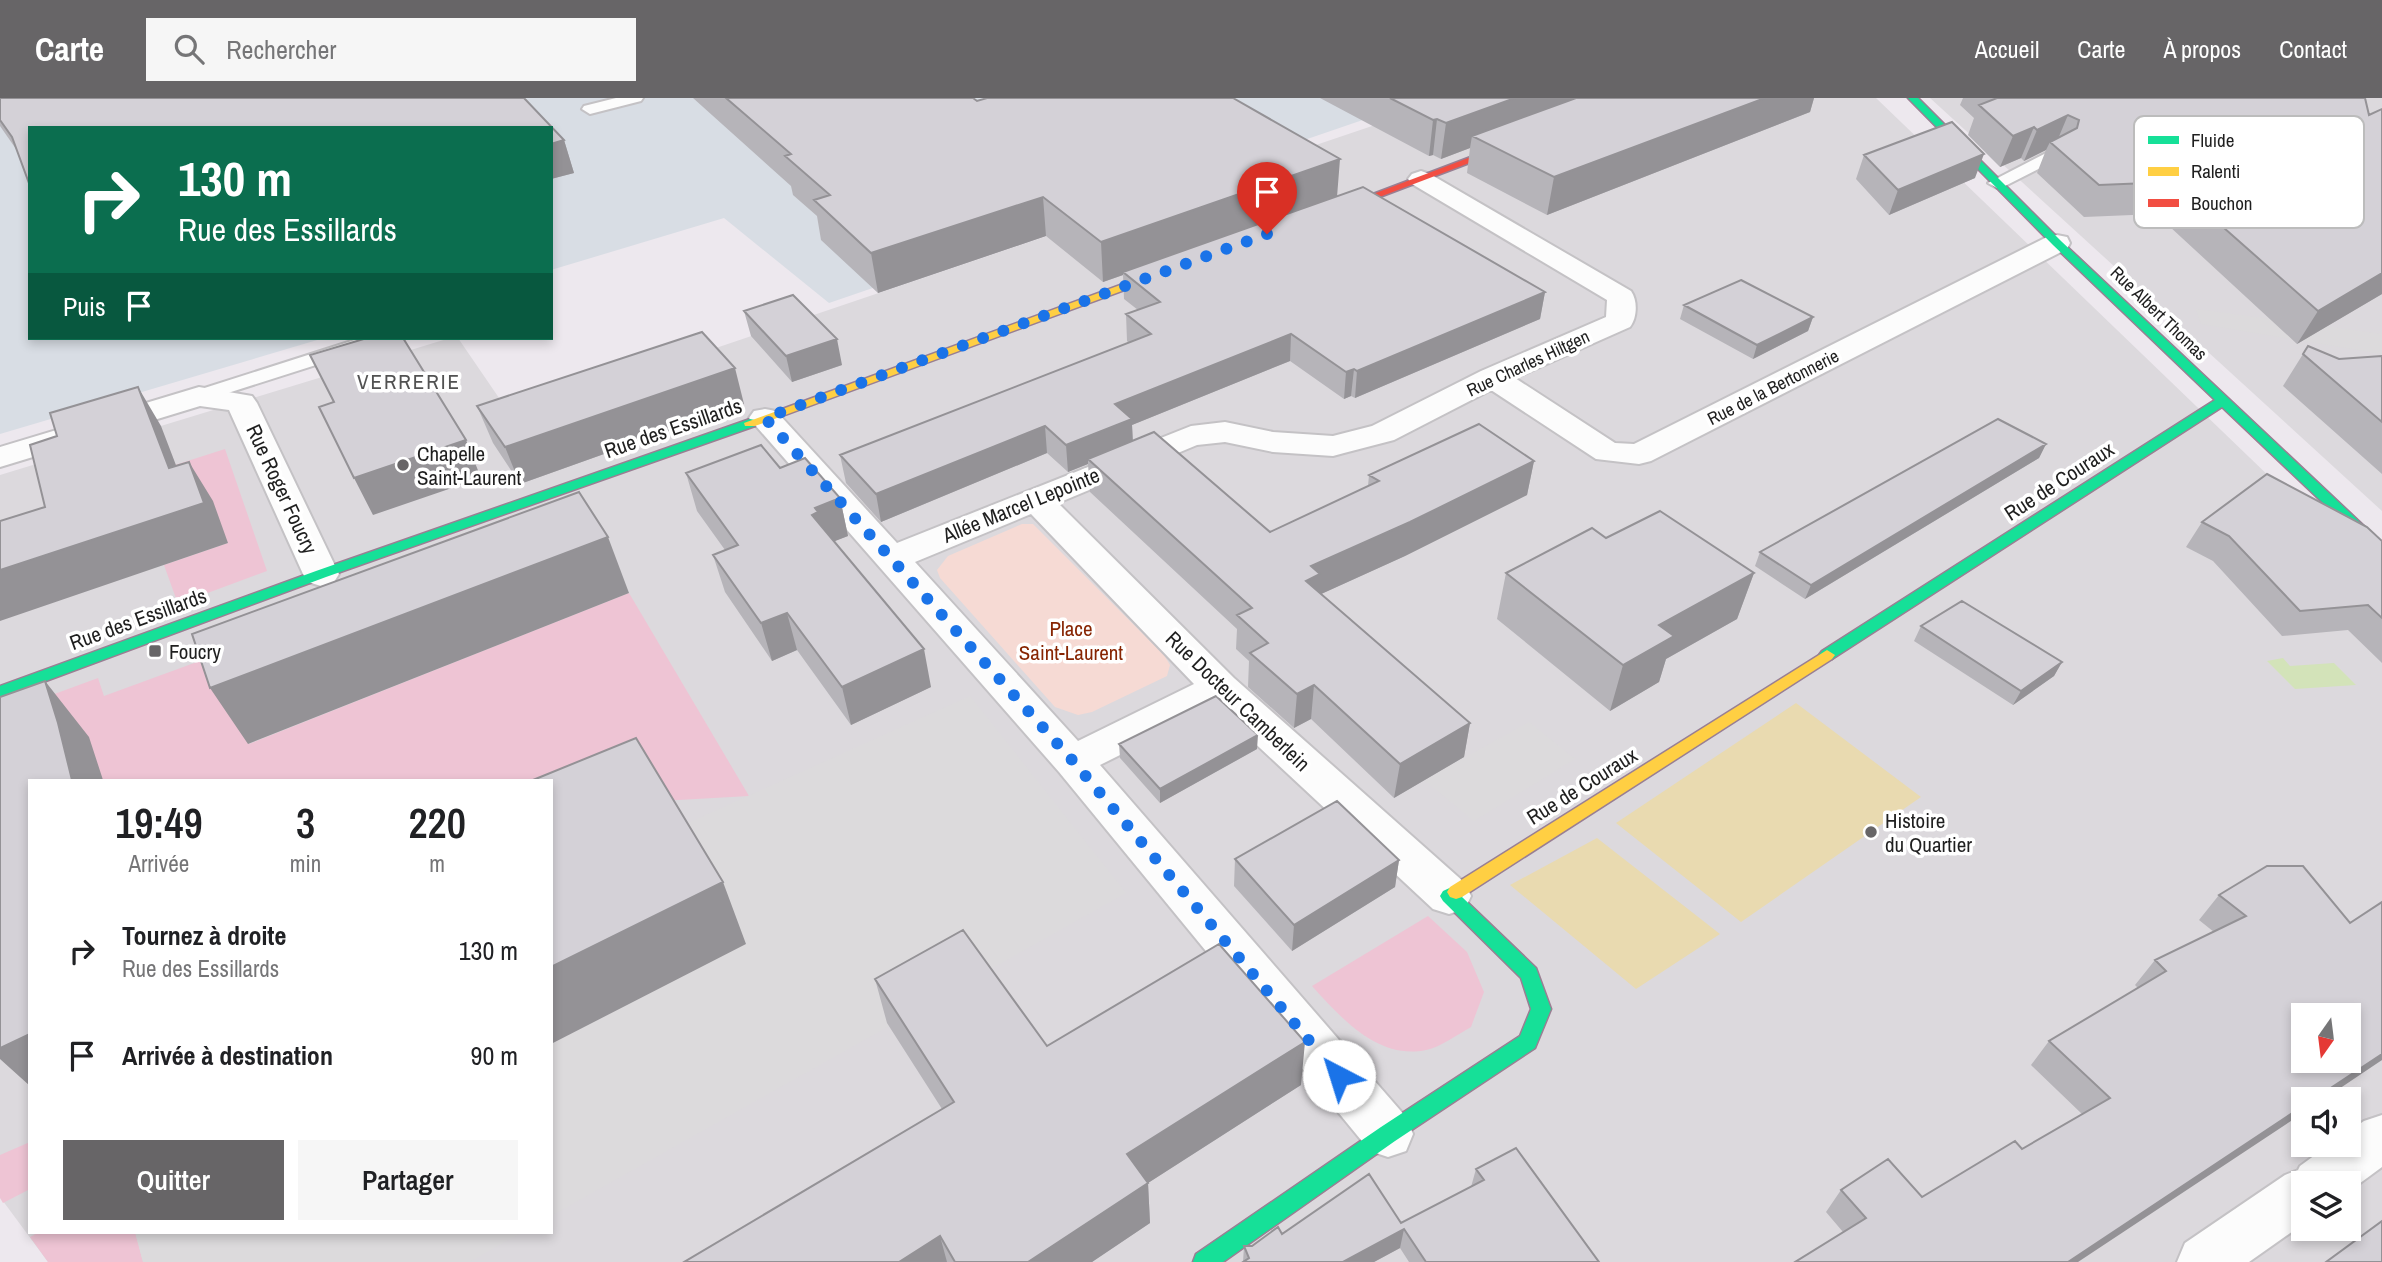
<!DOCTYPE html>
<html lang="fr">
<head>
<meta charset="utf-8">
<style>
  :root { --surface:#fff; --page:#f6f6f6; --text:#202124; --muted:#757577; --accent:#676567 }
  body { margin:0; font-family:"Archivo Narrow",sans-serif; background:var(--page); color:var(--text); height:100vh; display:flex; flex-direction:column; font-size:26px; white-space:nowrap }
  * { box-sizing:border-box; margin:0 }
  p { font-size:23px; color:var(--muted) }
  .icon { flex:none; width:38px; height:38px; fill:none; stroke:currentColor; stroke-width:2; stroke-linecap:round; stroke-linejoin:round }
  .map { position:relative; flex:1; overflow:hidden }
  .sheet { position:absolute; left:28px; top:681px; width:525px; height:455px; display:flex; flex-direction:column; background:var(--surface); border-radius:0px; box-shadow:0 4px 10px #0003 }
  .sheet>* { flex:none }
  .hud { position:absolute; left:28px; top:28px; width:525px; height:214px; border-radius:0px; box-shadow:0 4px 10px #0003; background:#0b6e4f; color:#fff; overflow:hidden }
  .needle { width:46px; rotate:194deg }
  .fabs { position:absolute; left:2291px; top:905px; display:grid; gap:14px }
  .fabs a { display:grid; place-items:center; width:70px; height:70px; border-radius:0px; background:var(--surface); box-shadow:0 4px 10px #0003; font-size:35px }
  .pin { position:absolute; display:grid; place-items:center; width:60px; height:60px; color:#fff; margin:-72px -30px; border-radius:50% 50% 50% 0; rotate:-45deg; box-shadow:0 0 7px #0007 }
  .pin .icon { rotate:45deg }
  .me { position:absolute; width:77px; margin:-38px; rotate:320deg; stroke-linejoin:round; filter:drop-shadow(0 0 5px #0008) }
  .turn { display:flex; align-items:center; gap:24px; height:147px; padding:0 35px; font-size:32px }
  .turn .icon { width:91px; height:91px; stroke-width:2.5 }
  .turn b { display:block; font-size:49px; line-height:60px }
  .then { display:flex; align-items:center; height:66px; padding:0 35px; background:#0003; gap:14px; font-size:26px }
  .eta { display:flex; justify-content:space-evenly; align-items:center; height:119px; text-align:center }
  .eta b { font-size:42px; font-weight:600; line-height:49px }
  .action { display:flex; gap:14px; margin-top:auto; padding:14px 35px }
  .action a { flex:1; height:80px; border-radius:0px; background:var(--accent); color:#fff; font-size:28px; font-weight:600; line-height:80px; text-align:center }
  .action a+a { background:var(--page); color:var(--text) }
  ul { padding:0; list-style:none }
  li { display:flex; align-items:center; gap:21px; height:105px; padding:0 35px }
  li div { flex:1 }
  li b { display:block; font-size:26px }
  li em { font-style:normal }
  header { display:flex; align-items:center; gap:42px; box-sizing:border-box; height:98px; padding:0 35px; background:var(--accent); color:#fff }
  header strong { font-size:33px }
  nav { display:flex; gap:38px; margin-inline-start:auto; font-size:24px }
  .search { width:490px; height:63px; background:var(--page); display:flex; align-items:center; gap:18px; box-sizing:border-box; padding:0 24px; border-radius:0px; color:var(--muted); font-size:26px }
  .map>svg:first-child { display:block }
  .residential { fill:#dcd9dd; fill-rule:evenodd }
  .industrial { fill:#d8dde4 }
  .grass { fill:#eec4d4 }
  .park { fill:#f6dad4 }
  .pitch { fill:#e9dab0 }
  .parking { fill:#dcdadc }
  .water { fill:#d3e3b9 }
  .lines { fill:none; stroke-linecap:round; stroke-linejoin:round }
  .lane-casing { stroke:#c4c2c5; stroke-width:4 }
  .street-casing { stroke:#c4c2c5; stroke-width:4 }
  .fast-casing { stroke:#997f93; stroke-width:3 }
  .slow-casing { stroke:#997f93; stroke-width:3 }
  .jam-casing { stroke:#997f93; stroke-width:3 }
  .lane { fill:#fcfcfc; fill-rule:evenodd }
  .street { fill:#fcfcfc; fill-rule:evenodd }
  .fast { fill:#16e098; fill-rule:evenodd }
  .slow { fill:#ffcf43; fill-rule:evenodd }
  .jam { fill:#f24e42; fill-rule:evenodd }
  .wall { fill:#b6b4b9 }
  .shaded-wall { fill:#949296 }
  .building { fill:#d4d1d7; stroke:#949296; stroke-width:2; fill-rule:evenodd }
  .route { stroke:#1a73e8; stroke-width:12; stroke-dasharray:0 21.6 }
  .poi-dot { fill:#676567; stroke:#fff; stroke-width:2.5 }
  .labels { text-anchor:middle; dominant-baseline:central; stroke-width:7; stroke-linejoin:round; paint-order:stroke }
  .far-street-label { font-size:18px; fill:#1f1f1f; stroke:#fff }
  .far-quarter-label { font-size:21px; letter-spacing:2px; fill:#525252; stroke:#fff }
  .street-label { font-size:21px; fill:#1f1f1f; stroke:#fff }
  .poi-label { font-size:21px; fill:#1f1f1f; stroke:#fff; text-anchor:start }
  .park-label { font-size:21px; fill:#872503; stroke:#fff }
  .key { fill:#fff; stroke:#bcbcbc; stroke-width:2 }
  .key-label { font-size:19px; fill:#1f1f1f }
</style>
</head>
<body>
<header>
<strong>Carte</strong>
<div class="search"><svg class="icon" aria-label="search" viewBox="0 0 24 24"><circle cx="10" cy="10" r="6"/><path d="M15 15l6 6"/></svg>Rechercher</div>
<nav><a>Accueil</a><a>Carte</a><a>À propos</a><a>Contact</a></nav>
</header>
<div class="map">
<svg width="2382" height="1164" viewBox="0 0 2382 1164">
  <rect width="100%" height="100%" fill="#ede8ee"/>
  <path class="residential" d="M1455 0H1876L2382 487V1164H48L0 1099V377L450 240H458L512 319ZM30 682H551V1134H30ZM2303 917H2348V962H2303ZM2303 1001H2348V1046H2303ZM2303 1085H2348V1130H2303Z
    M1930 0H2382V413Z"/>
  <path class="industrial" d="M0 0H1427L829 205 724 120 551 172V30H30V240H324L0 336Z"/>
  <path class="grass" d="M225 351 267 473 178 506 164 467 228 445 0 473V423Z
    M629 495 749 698 661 703 551 682H100L0 616 98 580 104 598 216 557 249 646Z
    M1428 818 1467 854 1484 894 1471 929C1458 936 1441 949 1426 952 1378 962 1341 920 1312 888Z
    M30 1044V1091L3 1105 0 1100V1057Z
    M39 1134H135L143 1164H48L30 1139Z"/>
  <path class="park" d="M1022 426H1033L1164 557 1170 567 1167 578 1092 614 1078 617 1055 609 940 480 937 472 948 458Z"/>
  <path class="pitch" d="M1796 605 1921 699 1741 824 1616 725Z
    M1597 740 1720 836 1636 891 1510 787Z"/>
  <path class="parking" d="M2196 211 2382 236V256L2201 226Z
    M970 598 1126 795 551 1118V946L746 845 677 730Z
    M1529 624 1575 661 1474 723 1424 682Z
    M135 1134H523L469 1164H143Z"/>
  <path class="water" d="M2283 560 2290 568 2334 565 2356 587 2295 591 2267 563Z"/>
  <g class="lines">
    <g class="lane-casing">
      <path id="lane" d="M616 0H643L641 3 590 16 582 11 584 8Z
        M2056 50 2064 55 2062 59 2003 89 1997 90 1988 85Z
        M361 240H391L388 244 206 302H192L188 298 192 294Z"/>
    </g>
    <g class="street-casing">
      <path id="street" d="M1421 73 1430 76 1631 193C1638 203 1637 220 1630 229L1515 280 1615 345 1634 346 2047 139 2057 137 2067 139 2070 145 2067 151 1651 363 1639 366 1596 361 1491 292 1394 342 1344 355 1333 358 1273 354 1225 344 1197 347 1058 405 1234 580 1465 785 1471 798 1465 811 1449 816 1433 811 1216 609 1100 667 1406 1019 1413 1036 1406 1053 1388 1059 1370 1053 1059 674 749 320 754 313 765 311 776 313 897 445 1191 328 1225 324 1273 334 1333 338 1372 328 1481 273 1606 219 1607 202 1412 86 1408 81 1412 76ZM1031 416 1194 586 1078 643 915 464Z
        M199 289 252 298 257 305 339 476 334 484 321 488 308 484 303 476 229 312 200 308 0 369V349Z
        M2382 1017V1069L2348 1094V1085H2303V1126L2249 1164H2177L2185 1145 2285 1077 2298 1072 2300 1068 2330 1046H2348V1034L2364 1023Z"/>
    </g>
    <g class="fast-casing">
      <path id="fast" d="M1908 0H1918L2061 143 2382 445V458L2377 456 2222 309 1832 561H1822L1819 557 1822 553 2215 302 2053 147Z
        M750 321 755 322V328L326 479 0 600V588L316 473Z
        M1456 787 1462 789 1465 794 1462 799 1536 870 1551 911 1535 950 1395 1043 1223 1164H1193L1196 1156 1381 1029 1520 938 1531 911 1521 880 1443 803 1440 798 1443 793Z"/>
    </g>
    <g class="slow-casing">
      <path id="slow" d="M1172 168 1178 171 1176 173 755 328H745L744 325Z
        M1827 552 1835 557 1832 561 1462 799 1456 801 1450 799 1447 794 1450 789Z"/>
    </g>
    <g class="jam-casing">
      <path id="jam" d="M1513 43 1522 45 1332 117 1323 115Z"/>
    </g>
    <use href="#lane" class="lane"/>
    <use href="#street" class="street"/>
    <use href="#fast" class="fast"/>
    <use href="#slow" class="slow"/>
    <use href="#jam" class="jam"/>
  </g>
  <path class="wall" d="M0 0H524L564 42 574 75 551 81V30H30V88L16 51 0 28Z
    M693 0H973L977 3 1337 98 1545 194 1540 221 1355 300 1351 298 1344 301 1290 263 1132 327 1133 343 1270 434 1368 388 1369 377 1534 363 1527 397 1405 458 1321 496 1470 625 1464 659 1394 700 1311 621 1294 630 1248 589 1249 563 1236 551 1237 531 1090 394 1088 366 1068 374 1047 355 881 424 846 385 840 357 1129 245 1127 243 1126 216 1138 212 1124 201 1123 177 1103 184 1046 138 878 195 821 142 817 118 793 97 791 88Z
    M1320 0H1814L1810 14 1547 117 1467 75 1470 50 1441 61 1433 57 1429 58Z
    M1963 0H2365L2369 17 2382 11V196L2297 246 2156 116 2084 119 2037 75 2046 52 2024 63 2021 60 2000 69 1968 37 1974 20 1960 7Z
    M1864 57 1975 80 1889 117 1856 81Z
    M1684 207 1813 219 1808 233 1753 261 1680 221Z
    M744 213 842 267 792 284 751 238Z
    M2308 248 2339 261 2382 258V376L2283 288Z
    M744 306 520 386 493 345 477 308Z
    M2046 346 2039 360 1805 501 1755 468 1760 454Z
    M780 370 840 400 848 438 834 443 931 589 851 627 797 552 772 563 725 494 713 457 725 452 697 413 686 375Z
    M2202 424 2382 443V565L2348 532 2282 538 2213 463 2186 449Z
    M1606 440 1754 475 1737 521 1666 561 1659 584 1610 613 1497 521 1506 475Z
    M1921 528 2062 564 2054 578 2013 607 1914 543Z
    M1119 646 1257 651 1160 705 1120 660Z
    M1235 761 1399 762 1395 789 1292 853 1234 788Z
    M2267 768 2382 962 1843 1134 1826 1114 1841 1092 1922 1099 2022 1051 2082 1016 2031 967 2049 943 2138 890 2135 887 2155 862 2214 834 2199 822 2219 797Z
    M875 881 1047 948 1301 987 1148 1085 1150 1125 1092 1164H684L942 1011 887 925Z
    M1476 1071 1599 1164H1409L1400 1150 1374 1164H1243L1244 1148H1252L1282 1136 1401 1125 1471 1089Z"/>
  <path class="shaded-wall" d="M1515 0H1605L1472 38 1470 50 1441 61 1446 25Z
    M1765 0H1814L1810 14 1547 117 1554 79Z
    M2068 17 2055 48 2050 44 2046 52 2024 63 2037 32Z
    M1437 21 1433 57 1429 58 1433 22Z
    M2034 29 2021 60 2000 69 2013 38Z
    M564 42 574 75 551 81V46Z
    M1984 56 1975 80 1889 117 1898 92Z
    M1340 61 1337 99 1123 174V177L1103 184 1101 144Z
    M1043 99 1046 138 878 195 871 155Z
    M2382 175V196L2297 246 2318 213Z
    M1545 194 1540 221 1355 300 1357 273Z
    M1813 219 1808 233 1753 261 1757 247Z
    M1291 236 1290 263 1132 327 1133 348 1088 361V366L1068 374 1066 347 1115 306Z
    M837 241 842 267 792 284 786 258Z
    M735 270 744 306 520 386 505 349Z
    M1354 271 1351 298 1344 301 1346 274Z
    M138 289 161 328 192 409 189 364 213 403 228 445 0 523V472L169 370Z
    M1045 328 1047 355 881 424 876 396Z
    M466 342 481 380 373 417 354 380Z
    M2046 346 2039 360 1805 501 1811 487Z
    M1534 363 1527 397 1405 458 1319 497 1306 483 1311 468Z
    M840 400 848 438 825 447 812 417 815 410Z
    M608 439 629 495 248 646 210 590Z
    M1754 475 1737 521 1666 561 1659 584 1610 613 1623 567 1659 527Z
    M787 515 797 552 772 563 761 525Z
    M924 551 931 589 851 627 842 589Z
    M2062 564 2054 578 2013 607 2021 593Z
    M45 583 89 639 103 682H72Z
    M1314 587 1311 621 1294 630 1297 596Z
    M1470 625 1464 659 1394 700 1400 666Z
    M1258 637 1257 651 1160 705V691Z
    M1399 762 1395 789 1292 853 1294 827Z
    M723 784 746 846 551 946V869Z
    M30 936V988L0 961V950Z
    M1305 944 1301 987 1148 1085 1150 1125 1092 1164H1028L1127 1056Z
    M2382 956V962L2324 1001H2314Z
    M2303 1008V1015L2078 1164H2068Z
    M1404 1131 1400 1150 1374 1164H1343Z
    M940 1138 947 1164H899Z"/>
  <path class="building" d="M0 0H524L564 42 551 46V30H30V88L12 39 0 22Z
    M726 0H973L977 3 987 0H1233L1340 61 1101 144 1043 99 871 155 814 102 830 97 785 58 791 56Z
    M1390 0H1515L1446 25 1437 21 1433 22Z
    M1576 0H1765L1554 79 1472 38Z
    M1997 0H2365L2369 17 2382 11V175L2318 213 2172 84 2099 87 2050 44 2077 30 2079 22 2068 17 2037 32 2034 29 2013 38 1979 7Z
    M1952 24 1984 56 1898 92 1864 57Z
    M1363 89 1545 194 1357 273 1354 271 1346 274 1291 236 1115 306 1132 321 1066 347 1045 328 876 396 840 357 1151 236 1126 216 1160 204 1123 174Z
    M1741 182 1813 219 1757 247 1684 207Z
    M793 197 837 241 786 258 744 213Z
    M702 234 735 270 505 349 477 308Z
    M367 240H403L466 342 354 380 319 309 334 304 310 257Z
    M2308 248 2339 261 2382 258V324L2303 256Z
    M138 289 169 370 189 364 204 405 0 472V423L45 409 30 347 57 338 50 315Z
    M1998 321 2046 346 1811 487 1760 454Z
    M1479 326 1534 363 1410 424 1311 468 1320 476 1306 483 1470 625 1400 666 1314 587 1297 596 1250 555 1268 545 1237 517 1252 510 1088 361 1154 334 1270 434 1379 383 1369 377Z
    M761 347 780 370 805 360 840 400 815 410 818 414 812 417 924 551 842 589 787 515 761 525 713 457 738 447 686 375Z
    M2267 376 2367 429 2382 443V520L2368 507 2300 513 2229 438 2202 424Z
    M579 394 608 439 210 590 192 536Z
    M1660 413 1754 475 1659 527 1674 538 1623 567 1506 475 1592 430 1606 440Z
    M1962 503 2062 564 2021 593 1921 528Z
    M45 583 58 625 72 682H30V936L0 950V599Z
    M1216 598 1258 637 1160 691 1119 646Z
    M636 640 723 784 551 869V682H533Z
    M1337 703 1399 762 1294 827 1235 761Z
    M2267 768H2303L2350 825 2382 804V956L2314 1001H2303V1008L2068 1164H1795L1866 1120 1841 1092 1888 1061 1922 1099 2015 1043 2022 1051 2110 1000 2049 943 2166 873 2155 862 2246 818 2219 797ZM2303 917H2348V962H2303Z
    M963 832 1047 948 1219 846 1305 944 1127 1056 1148 1085 1028 1164H955L940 1138 899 1164H684L954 1004 875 881Z
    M1516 1050 1599 1164H1426L1404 1131 1343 1164H1243L1249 1160 1244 1148H1252L1278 1129 1282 1136 1369 1076 1401 1125 1484 1082 1476 1071Z
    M2382 1123V1164H2326Z"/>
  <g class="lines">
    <path class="route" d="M1267 136 765 320 1073 663 1339 978"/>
  </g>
  <g class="poi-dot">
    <circle cx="403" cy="367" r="7"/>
    <rect x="148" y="546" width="14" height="14" rx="3.5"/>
    <circle cx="1871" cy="734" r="7"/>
  </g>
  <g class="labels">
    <g class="far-street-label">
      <text transform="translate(2159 215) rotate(44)">Rue Albert Thomas</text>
      <text transform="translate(1528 265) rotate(-25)">Rue Charles Hiltgen</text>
      <text transform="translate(1773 289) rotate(-27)">Rue de la Bertonnerie</text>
    </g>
    <g class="far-quarter-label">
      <text x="409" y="283">VERRERIE</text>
    </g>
    <g class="street-label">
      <text transform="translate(673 330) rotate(-19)">Rue des Essillards</text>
      <text transform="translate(2059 383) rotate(-33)">Rue de Couraux</text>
      <text transform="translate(282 391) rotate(65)">Rue Roger Foucry</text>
      <text transform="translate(1021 407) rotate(-22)">Allée Marcel Lepointe</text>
      <text transform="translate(138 521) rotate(-20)">Rue des Essillards</text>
      <text transform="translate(1238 603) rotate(44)">Rue Docteur Camberlein</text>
      <text transform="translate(1582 688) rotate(-32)">Rue de Couraux</text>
    </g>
    <g class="poi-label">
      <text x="417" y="355">Chapelle<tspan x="417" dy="24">Saint-Laurent</tspan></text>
      <text x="169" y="553">Foucry</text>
      <text x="1885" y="722">Histoire<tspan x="1885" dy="24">du Quartier</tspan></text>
    </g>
    <g class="park-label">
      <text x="1071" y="530">Place<tspan x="1071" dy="24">Saint-Laurent</tspan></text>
    </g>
  </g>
  <rect x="2134" y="18" width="230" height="112" rx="10" class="key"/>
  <rect x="2148" y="38" width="31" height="8" fill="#16e098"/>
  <rect x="2148" y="69" width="31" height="9" fill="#ffcf43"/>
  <rect x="2148" y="101" width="31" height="8" fill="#f24e42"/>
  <g class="key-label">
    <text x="2191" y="49">Fluide</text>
    <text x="2191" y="80">Ralenti</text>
    <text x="2191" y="112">Bouchon</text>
  </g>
</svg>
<div class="fabs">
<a><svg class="needle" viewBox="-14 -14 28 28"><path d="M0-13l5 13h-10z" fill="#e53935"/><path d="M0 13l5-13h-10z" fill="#757577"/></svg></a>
<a><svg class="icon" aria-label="sound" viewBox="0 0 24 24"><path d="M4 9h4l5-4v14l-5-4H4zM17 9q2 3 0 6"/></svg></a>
<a><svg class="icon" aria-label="layers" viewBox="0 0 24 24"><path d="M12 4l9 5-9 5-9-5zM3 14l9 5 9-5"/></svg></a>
</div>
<div class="pin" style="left:1267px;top:136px;background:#d93025"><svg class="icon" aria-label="arrive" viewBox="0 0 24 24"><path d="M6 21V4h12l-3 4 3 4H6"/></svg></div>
<svg class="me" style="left:1339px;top:978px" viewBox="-20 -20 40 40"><circle r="19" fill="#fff"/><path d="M0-13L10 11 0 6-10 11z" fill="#1a73e8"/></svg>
<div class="hud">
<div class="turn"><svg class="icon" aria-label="right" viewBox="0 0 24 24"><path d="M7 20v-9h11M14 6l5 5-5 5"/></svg><div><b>130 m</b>Rue des Essillards</div></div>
<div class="then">Puis<svg class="icon" aria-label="arrive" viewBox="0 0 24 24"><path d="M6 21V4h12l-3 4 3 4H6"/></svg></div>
</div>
<section class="sheet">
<div class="eta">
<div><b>19:49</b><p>Arrivée</p></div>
<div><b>3</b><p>min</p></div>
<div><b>220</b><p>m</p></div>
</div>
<ul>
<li><svg class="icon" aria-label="right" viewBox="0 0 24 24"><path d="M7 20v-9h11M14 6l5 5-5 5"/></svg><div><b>Tournez à droite</b><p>Rue des Essillards</p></div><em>130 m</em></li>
<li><svg class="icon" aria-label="arrive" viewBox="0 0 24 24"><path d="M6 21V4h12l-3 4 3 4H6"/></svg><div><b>Arrivée à destination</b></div><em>90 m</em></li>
</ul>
<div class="action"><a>Quitter</a><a>Partager</a></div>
</section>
</div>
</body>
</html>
